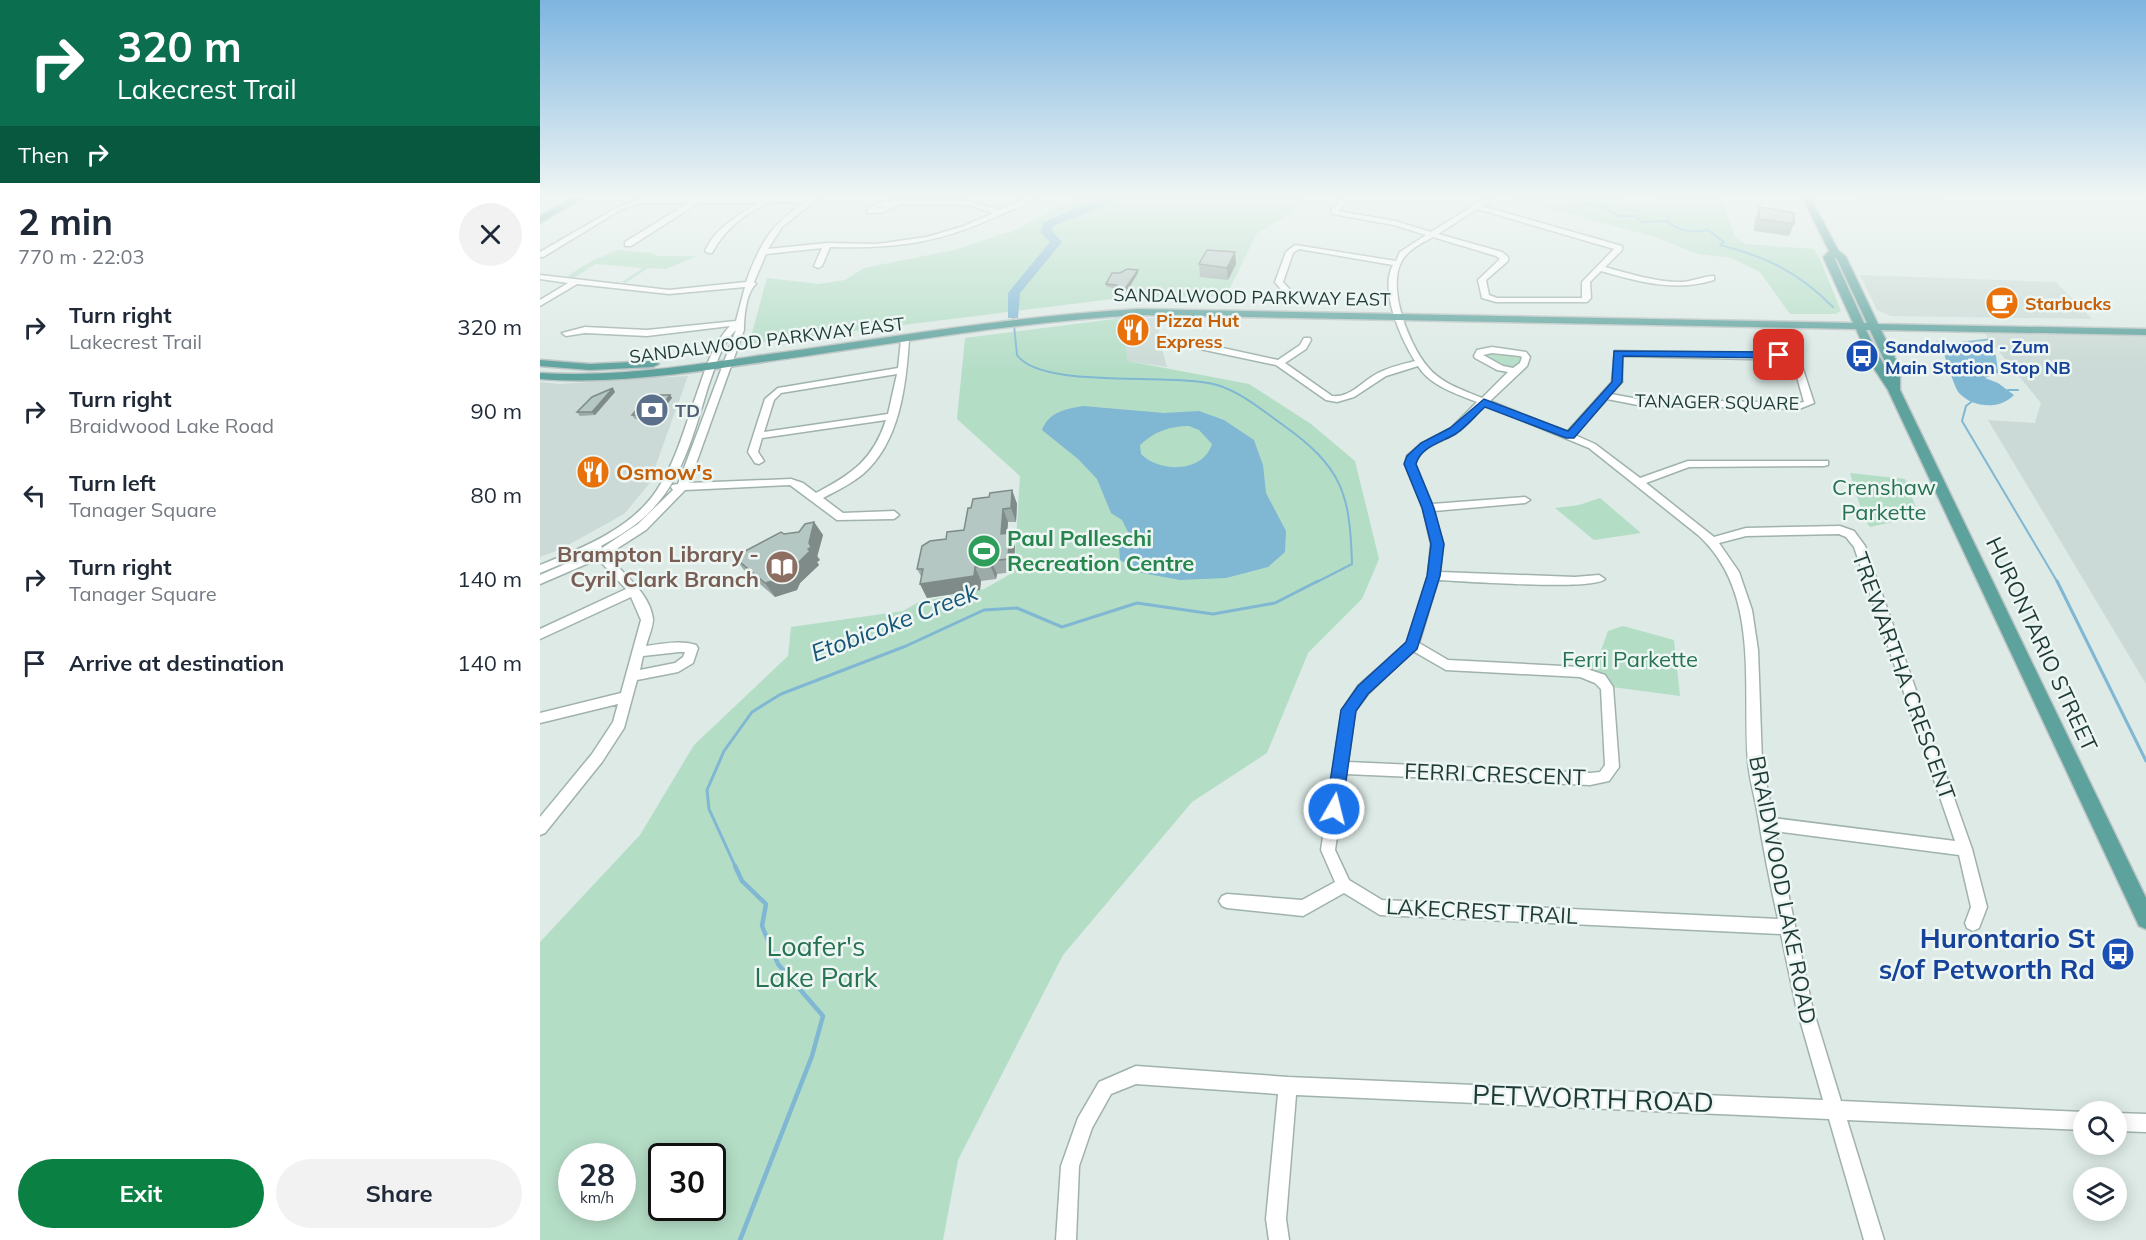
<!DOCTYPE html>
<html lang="en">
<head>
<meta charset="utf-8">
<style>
  :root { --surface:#fff; --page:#f2f2f3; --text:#1f2937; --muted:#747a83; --accent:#0b8043 }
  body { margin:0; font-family:Mulish,sans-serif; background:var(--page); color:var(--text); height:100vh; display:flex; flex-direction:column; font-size:22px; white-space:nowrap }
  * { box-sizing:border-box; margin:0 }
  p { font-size:20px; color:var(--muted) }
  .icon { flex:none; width:33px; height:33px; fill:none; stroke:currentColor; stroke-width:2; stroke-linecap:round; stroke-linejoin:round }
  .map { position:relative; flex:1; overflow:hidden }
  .sheet { display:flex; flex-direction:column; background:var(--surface); width:540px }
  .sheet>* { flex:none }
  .guide { background:#0b6e4f; color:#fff; overflow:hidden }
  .tools { position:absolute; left:1533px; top:1101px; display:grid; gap:12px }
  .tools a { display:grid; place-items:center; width:54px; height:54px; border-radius:50%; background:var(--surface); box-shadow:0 3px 15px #0003; font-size:30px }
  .speed { position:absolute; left:18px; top:1143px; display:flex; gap:12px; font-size:30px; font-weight:700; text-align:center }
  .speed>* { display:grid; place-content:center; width:78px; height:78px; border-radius:50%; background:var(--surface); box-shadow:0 3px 15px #0003; line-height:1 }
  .speed small { font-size:15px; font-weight:400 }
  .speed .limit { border:3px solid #111; border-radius:9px; background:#fff; color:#111 }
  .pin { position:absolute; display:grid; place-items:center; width:51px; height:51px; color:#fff; margin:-26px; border-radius:12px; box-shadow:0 3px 9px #0006 }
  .me { position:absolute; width:66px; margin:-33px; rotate:8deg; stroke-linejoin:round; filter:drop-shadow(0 0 4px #0008) }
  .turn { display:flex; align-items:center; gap:21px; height:126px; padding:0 18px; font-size:27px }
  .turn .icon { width:78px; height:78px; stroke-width:2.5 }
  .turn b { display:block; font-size:42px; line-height:51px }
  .then { display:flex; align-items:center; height:57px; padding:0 18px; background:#0003; gap:12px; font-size:22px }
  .round { display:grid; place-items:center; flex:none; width:63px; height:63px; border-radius:32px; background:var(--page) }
  .head { display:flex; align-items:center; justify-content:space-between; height:102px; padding:0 18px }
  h1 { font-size:36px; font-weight:700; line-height:45px }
  .cta { display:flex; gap:12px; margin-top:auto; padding:12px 18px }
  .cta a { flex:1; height:69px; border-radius:36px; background:var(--accent); color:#fff; font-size:24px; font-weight:700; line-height:69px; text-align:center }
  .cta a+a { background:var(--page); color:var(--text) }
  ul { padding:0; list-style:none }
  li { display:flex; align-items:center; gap:18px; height:84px; padding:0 18px }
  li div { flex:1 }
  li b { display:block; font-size:22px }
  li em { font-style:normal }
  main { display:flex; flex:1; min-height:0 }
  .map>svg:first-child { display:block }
  .built { fill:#cbdad6 }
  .green { fill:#b4ddc6; fill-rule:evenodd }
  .water { fill:#80b7d3; fill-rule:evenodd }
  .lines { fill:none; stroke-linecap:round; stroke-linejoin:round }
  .stream-far2 { stroke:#80b7d3; stroke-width:2 }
  .stream-far1 { stroke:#80b7d3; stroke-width:3 }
  .stream { stroke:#80b7d3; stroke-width:4.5 }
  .river { fill:#80b7d3; fill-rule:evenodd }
  .minor-casing { stroke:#a0b2ae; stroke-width:3 }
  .major-casing { stroke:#bcc4c3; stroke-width:3 }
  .minor { fill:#fff; fill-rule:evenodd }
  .major { fill:#5ea29d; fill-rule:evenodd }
  .wall { fill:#9caba8 }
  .shaded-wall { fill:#7f8b88 }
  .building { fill:#b5c7c3; stroke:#7f8b88; stroke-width:1.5 }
  .route { fill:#1a73e8; stroke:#114b97; stroke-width:1.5 }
  .labels { text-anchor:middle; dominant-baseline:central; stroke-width:5; stroke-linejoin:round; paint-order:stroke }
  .far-street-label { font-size:18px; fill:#1e3a37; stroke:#edf6f3 }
  .far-food-label { font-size:18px; font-weight:bold; fill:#c56008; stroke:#edf6f3; text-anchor:start }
  .far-transit-label { font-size:18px; font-weight:bold; fill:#164399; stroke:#edf6f3; text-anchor:start }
  .far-service-label { font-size:18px; font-weight:bold; fill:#4e5e75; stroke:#edf6f3; text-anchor:start }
  .food-label { font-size:22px; font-weight:bold; fill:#c56008; stroke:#edf6f3; text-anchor:start }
  .park-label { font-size:22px; fill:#267252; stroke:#edf6f3 }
  .leisure-label { font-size:22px; font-weight:bold; fill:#27864d; stroke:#edf6f3; text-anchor:start }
  .education-label { font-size:22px; font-weight:bold; fill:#785e54; stroke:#edf6f3; text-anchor:end }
  .street-label { font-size:22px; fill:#1e3a37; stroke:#edf6f3 }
  .water-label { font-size:24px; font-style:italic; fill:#165578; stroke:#edf6f3 }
  .near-transit-label { font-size:27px; font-weight:bold; fill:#164399; stroke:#edf6f3; text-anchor:end }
  .near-park-label { font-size:27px; fill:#267252; stroke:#edf6f3 }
  .near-street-label { font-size:27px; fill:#1e3a37; stroke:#edf6f3 }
</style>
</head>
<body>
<main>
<section class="sheet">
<div class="guide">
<div class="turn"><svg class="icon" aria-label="right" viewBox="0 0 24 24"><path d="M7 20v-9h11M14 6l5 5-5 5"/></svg><div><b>320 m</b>Lakecrest Trail</div></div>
<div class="then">Then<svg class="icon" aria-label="right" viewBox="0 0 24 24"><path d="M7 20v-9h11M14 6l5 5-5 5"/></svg></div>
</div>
<div class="head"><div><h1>2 min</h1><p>770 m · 22:03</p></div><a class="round"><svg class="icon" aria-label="close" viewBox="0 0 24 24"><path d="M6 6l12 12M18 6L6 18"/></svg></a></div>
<ul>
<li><svg class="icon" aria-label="right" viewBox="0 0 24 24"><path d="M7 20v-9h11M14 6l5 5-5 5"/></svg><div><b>Turn right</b><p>Lakecrest Trail</p></div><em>320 m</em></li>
<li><svg class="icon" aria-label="right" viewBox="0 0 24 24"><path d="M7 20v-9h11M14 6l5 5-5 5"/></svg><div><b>Turn right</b><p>Braidwood Lake Road</p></div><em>90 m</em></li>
<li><svg class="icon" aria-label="left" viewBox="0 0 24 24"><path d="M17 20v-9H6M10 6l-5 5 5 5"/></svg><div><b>Turn left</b><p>Tanager Square</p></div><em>80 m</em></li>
<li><svg class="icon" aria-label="right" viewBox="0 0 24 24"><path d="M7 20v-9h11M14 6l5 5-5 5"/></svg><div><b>Turn right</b><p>Tanager Square</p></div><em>140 m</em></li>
<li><svg class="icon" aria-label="arrive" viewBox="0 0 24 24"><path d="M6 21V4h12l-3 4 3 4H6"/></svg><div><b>Arrive at destination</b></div><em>140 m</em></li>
</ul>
<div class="cta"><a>Exit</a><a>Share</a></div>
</section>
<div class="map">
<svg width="1606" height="1240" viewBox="0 0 1606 1240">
  <rect width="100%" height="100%" fill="#ddeae6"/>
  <path class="built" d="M1320 275 1516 282 1552 319 1351 316 1337 310Z
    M582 318H624L618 335 627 367 588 361Z
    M1444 333 1606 336V684L1448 420 1495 423 1501 403Z
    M148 376 109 484 84 514 19 550 0 557V382L19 384Z"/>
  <path class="green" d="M539 197H763L750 214 717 233 686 296 580 298 209 344 227 278 278 284 305 280 324 268 414 250 470 232Z
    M966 197H1070L1110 204 1116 197H1181L1195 237 1205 244 1274 249 1280 259 1301 311 1295 314H1250L1220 272 1191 258 1158 254 1115 237Z
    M77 250 112 253 118 256H157L126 269 108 268 85 283 82 282 103 268 56 264 34 278 27 276 52 261Z
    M582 318 588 361 709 384 771 424 815 461 839 559 822 599 768 653 727 753 652 802 523 955 418 1160 403 1240H0V942L100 835 154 745 248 656 251 627 363 611 379 602 444 589 474 572 480 476 417 419 425 338ZM32 1156H82V1208H32ZM122 1156H172V1208H122Z
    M948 353 980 356 981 361 977 366C967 368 949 363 944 355Z
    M1310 473 1365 479 1378 513 1376 517 1330 527 1324 519Z
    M1060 498 1101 533 1054 540 1015 508 1039 505Z
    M1083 626 1134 640 1140 696 1072 687 1047 668 1059 656 1068 631Z"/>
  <path class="water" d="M1416 344H1434L1453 350 1456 356 1458 373 1445 378 1458 383 1474 395C1460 410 1433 408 1419 393 1414 387 1406 358 1402 349L1407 346 1415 347Z
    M543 406 624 413 659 411 684 420 714 440 723 465 726 493 746 531 745 552 728 567 686 578 640 580 602 573 580 560 579 547 589 534 582 520 571 513 557 479 538 459 502 430C509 412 525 409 543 406ZM649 426 659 430 672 444C663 473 620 473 601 454L600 445C614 432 629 426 649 426Z"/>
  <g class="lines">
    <path class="stream-far2" d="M1018 197 1063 207 1079 216H1096L1102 222 1127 221C1137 231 1155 233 1168 230L1184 242 1180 245C1227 257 1258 272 1293 307
      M473 315 477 355C501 390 633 372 677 385 701 392 723 411 743 425 802 467 810 493 812 564L775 583
      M1397 342 1417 349
      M1412 344 1452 339
      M1468 390H1478
      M1435 399 1426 406 1422 421 1518 583"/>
    <path class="stream-far1" d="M1517 581 1606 761
      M196 868 169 809 167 790 184 751 212 712 241 694 366 646 444 610 477 608 522 627 597 603 673 614 735 603 778 581"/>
    <path class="stream" d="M195 866 202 881 226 904 222 926 238 964 283 1016 272 1056 200 1240"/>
    <path class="river" d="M570 197H588L513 226 512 231 522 242 480 293 478 318H468V293L510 242 500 232 504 222 541 206Z"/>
    <g class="minor-casing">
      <path id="minor" d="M273 197H280L242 227 228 249 287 243 337 244 387 237 424 226 453 213 428 205 361 204 341 213H327V211L335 204 354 200 429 201 459 210 488 197H497C486 205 472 210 460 215 400 243 355 249 290 247L282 266 278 268 274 266 282 248 226 254 214 282 216 284C206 293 204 316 204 330L149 483 251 479 263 483 276 493C312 474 333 460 346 420L222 438 218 452 224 461 219 464 215 463 208 452 225 399 238 388 358 368 361 340 365 337 369 340C366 385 360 442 323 474 311 484 296 491 283 498L303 513 354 511 359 515 354 519 297 520 250 485 145 490 106 530 67 555C83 574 110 593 113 619 113 627 108 638 106 646 122 644 140 640 156 645L158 648 153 663 138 672 97 680 84 728 62 762 5 833 0 835V817L52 754 73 722 78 704 0 723V713L81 693 101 620 91 597 0 639V629L86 589 58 559 0 584V575L53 552 52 551 0 573V565C43 548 96 527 120 485 137 458 145 426 156 396 165 371 171 346 190 326L107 336 45 333 26 336 22 333 45 327 107 330 196 321 205 287 129 294 37 284 0 306V300L28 283 0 279V275L129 290 206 282C220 244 230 225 264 203 254 203 237 200 227 204 205 212 182 233 172 253H169L165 251C176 227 197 216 219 203H158L91 246H85V242L148 203H102L82 209 3 257H0V252L78 207 101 199H270ZM348 205 335 210 339 207ZM196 330 138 484 132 485 131 487 133 490 98 524 62 548 61 546C81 535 101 523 116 505 144 474 156 426 168 387 175 368 181 344 196 330ZM357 374 348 414 224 432 234 400 241 393ZM139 652H145L143 657 135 663 100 670 103 656Z
        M804 197H811L798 211 855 221 891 232 947 197H955L942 206 1082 246V250L1065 267C1090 274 1115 282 1141 282 1152 282 1163 276 1174 276V280C1135 292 1099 282 1061 271L1050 282 1051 298 1047 302H956L942 298 938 280 960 259 956 256 893 237C884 242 873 247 866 255 843 280 868 343 887 366 900 383 923 390 942 398L968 372 957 370 935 358 934 356 937 350 952 347 986 352 990 357 987 366 950 401 1027 432 1072 382 1075 351 1248 354 1260 360 1274 403 1259 409 1098 405 1067 399 1035 435 1055 444 1100 478 1148 461H1288V465L1284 466 1149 467 1106 483 1174 537 1206 528 1300 526 1314 531 1325 546 1432 849 1447 907 1439 928 1433 931 1427 928 1425 923 1431 907 1419 855 1235 831 1272 1006 1301 1101 1544 1112V1130L1307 1120 1344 1240H1324L1289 1119 756 1095 746 1219 749 1240H729L726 1219 738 1094 596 1084 571 1094 552 1128 539 1166 536 1240H516L521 1166 538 1118 559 1082 596 1066 748 1077 1283 1100 1256 1006 1241 934 840 915 804 893 763 916 687 908 682 906 679 901 682 896 687 894 762 900 795 882 781 850 802 710 818 686 867 643 888 576 891 544 883 508 865 464 867 456 882 443 911 428 937 402C917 394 890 386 878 366L846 376 814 397 797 402 786 400 736 365 660 349 656 346 660 343 738 360 760 345 764 338H770L771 340 766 349 745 363 792 396C811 398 822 381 838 373 850 367 863 364 875 361 861 339 839 290 853 265L759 249 753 253 743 282 751 291 750 293H744L735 282 746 252 755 245 856 261 860 252 886 235 854 225 793 214 791 210ZM937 209 1074 249 1042 282V298H957L949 295 946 280 968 261V257L962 252 898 234ZM952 353 980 356 982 357 980 363 973 368 963 366 943 355ZM1082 356 1246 360 1253 363 1264 402 1258 403 1098 399 1071 394 1082 382ZM945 405 1049 448 1158 535C1221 592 1202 685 1208 761 1209 777 1214 794 1217 810 1223 847 1230 883 1238 919L842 900 809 880 795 850 806 774 1050 785 1069 781 1079 767 1073 687 1065 675 1041 667 908 660 879 643 898 580C922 581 1054 591 1065 579L1059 575 1035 577 900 572 903 544 894 511 985 503 990 500 985 497 892 504 875 464C879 446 903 442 916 433 927 426 936 414 945 405ZM1299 534 1306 537 1314 547 1415 841 1233 818 1222 762 1218 650 1212 610 1199 572 1179 543 1206 536ZM873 651 906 670 1040 677 1055 683 1061 689 1065 765 1060 772 1050 773 808 762 815 711 828 694Z
        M1318 197H1404L1401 199H1321Z
        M1576 1113 1606 1114V1132L1576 1131Z"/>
    </g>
    <g class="major-casing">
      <path id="major" d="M35 197H45L0 223V216Z
        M1262 197H1270L1298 250 1306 257 1338 324 1606 329V335L1341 330 1360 368V390L1606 898V929L1599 926 1348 390 1331 364 1316 329 599 315C475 322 353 344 230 361 154 372 77 385 0 379V373C77 378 154 365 230 354 353 337 475 316 599 309L1313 323 1283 257 1289 251ZM1294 257 1297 259 1327 323H1324ZM1326 330H1330L1348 368V373Z
        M0 360 50 364 113 361 119 364 113 367 50 370 0 366Z"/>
    </g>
    <use href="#minor" class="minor"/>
    <use href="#major" class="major"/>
  </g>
  <path class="wall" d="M1219 207 1254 224 1249 236 1214 231 1215 219Z
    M695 252 696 264 688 280 660 277 659 264Z
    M580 273H598L586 293 575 292V288L567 287 566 284Z
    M75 392 55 415 40 416 37 412Z
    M130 395 132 398 116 418 95 419 92 415Z
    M472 490 477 504 476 522H468L467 534 470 533 475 547 473 572 457 574 456 579 441 581 440 590 387 598 380 584 382 578 377 569 406 539 424 530 431 508 449 497Z
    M274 522 283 535 277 557 280 560 277 562 279 565 260 583 257 590 235 597 204 570 194 557 244 534 259 532Z"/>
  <path class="shaded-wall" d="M695 252 696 264 688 280 687 268Z
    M598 270V273L586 293 585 289Z
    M600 333 601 337 587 339 586 335Z
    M73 388 75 392 55 415 52 412Z
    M130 395 132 398 116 418 114 415Z
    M472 490 477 504 476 522 471 508Z
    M463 509 468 522 466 548 461 534Z
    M274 522 283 535 277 557 269 543Z
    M470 533 475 547 473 572 468 559Z
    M271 547 280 560 277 562 279 565 260 583 257 590 235 597 225 583 251 570 268 549Z
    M451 561 457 574 456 579 450 565Z
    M435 567 441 581 440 590 387 598 380 584Z"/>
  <path class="building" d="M1219 207 1254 213V224L1219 219Z
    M667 250 695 252 687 268 659 264Z
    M587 269 598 270 585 289 574 288 577 285 566 284 572 273H580Z
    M597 321 600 333 586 335 583 323Z
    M73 388 52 412H37L52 397Z
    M109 395H130L114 415H92Z
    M472 490 471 508 463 509 461 534 470 533 468 559 451 561 450 565 435 567 434 576 380 584 383 569H377L382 546 390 541 406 539 407 532 424 530 428 508H431L433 499 449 497 450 493Z
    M274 522 269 543 271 547 268 549 270 551 251 570 247 577 225 583 194 557 241 532 244 534 259 532 265 524Z"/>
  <linearGradient id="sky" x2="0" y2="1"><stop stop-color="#7eb5e0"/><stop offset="0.53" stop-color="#f0f6f4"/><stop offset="1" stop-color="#f0f6f4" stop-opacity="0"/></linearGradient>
  <rect width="1606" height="371" fill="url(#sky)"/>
  <path class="route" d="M1074 351 1239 352 1244 355 1239 358 1083 356 1082 382 1034 438H1026L945 407C936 415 927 426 917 433 903 442 881 446 876 464L894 508 904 544 900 576 877 649 828 694 816 711 802 809 800 814 794 816 788 814 786 809 801 710 818 686 866 642 887 576 891 544 882 508 864 464 867 456 881 443 910 428 944 399 1028 431 1072 382Z"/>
  <defs>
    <g id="cafe-disc" transform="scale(1.725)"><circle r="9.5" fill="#e8710a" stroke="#edf6f3"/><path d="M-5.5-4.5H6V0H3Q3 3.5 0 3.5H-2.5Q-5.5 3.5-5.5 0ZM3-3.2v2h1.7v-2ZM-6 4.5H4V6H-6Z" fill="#fff"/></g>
    <g id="restaurant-disc" transform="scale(1.725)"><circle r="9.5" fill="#e8710a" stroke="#edf6f3"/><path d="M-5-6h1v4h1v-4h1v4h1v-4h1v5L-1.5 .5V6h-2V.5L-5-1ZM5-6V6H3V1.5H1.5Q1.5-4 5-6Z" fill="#fff"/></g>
    <g id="bus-disc" transform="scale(1.725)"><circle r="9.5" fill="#1a4fb4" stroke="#edf6f3"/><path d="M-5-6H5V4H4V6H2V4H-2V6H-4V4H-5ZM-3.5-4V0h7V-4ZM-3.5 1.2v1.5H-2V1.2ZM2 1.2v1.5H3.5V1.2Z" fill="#fff"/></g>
    <g id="bank-disc" transform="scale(1.725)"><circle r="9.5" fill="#5c6f8a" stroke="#edf6f3"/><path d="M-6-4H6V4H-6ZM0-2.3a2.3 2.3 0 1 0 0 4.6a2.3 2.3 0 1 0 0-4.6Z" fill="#fff"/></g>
    <g id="stadium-disc" transform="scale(1.725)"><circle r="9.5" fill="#2e9e5b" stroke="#edf6f3"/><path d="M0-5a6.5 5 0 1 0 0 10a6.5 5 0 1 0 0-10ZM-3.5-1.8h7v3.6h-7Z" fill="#fff"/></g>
    <g id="library-disc" transform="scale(1.725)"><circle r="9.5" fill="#8d6e63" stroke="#edf6f3"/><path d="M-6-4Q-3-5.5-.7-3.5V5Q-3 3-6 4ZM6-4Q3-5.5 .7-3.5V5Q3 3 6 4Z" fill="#fff"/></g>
  </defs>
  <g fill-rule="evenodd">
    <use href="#cafe-disc" x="1462" y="303"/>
    <use href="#restaurant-disc" x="593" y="330"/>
    <use href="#bus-disc" x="1322" y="356"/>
    <use href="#bank-disc" x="112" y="410"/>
    <use href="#restaurant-disc" x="53" y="472"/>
    <use href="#stadium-disc" x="444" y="551"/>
    <use href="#library-disc" x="242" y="567"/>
    <use href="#bus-disc" x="1578" y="954"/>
  </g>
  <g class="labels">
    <g class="far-street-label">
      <text transform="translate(712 297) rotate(1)">SANDALWOOD PARKWAY EAST</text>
      <text transform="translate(227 340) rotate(-7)">SANDALWOOD PARKWAY EAST</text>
      <text transform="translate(1177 402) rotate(1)">TANAGER SQUARE</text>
    </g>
    <g class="far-food-label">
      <text x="1485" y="303">Starbucks</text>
      <text x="616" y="320">Pizza Hut<tspan x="616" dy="21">Express</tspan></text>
    </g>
    <g class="far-transit-label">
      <text x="1345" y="346">Sandalwood - Zum<tspan x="1345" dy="21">Main Station Stop NB</tspan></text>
    </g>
    <g class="far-service-label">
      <text x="135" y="410">TD</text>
    </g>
    <g class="food-label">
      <text x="76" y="472">Osmow's</text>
    </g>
    <g class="park-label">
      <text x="1344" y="487">Crenshaw<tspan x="1344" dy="25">Parkette</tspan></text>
      <text x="1090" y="659">Ferri Parkette</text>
    </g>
    <g class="leisure-label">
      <text x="467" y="538">Paul Palleschi<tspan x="467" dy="25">Recreation Centre</tspan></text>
    </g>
    <g class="education-label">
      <text x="219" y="554">Brampton Library -<tspan x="219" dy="25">Cyril Clark Branch</tspan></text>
    </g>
    <g class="street-label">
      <text transform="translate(1502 644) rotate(65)">HURONTARIO STREET</text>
      <text transform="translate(1364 676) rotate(70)">TREWARTHA CRESCENT</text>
      <text transform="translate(955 774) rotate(2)">FERRI CRESCENT</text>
      <text transform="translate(1243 890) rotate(79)">BRAIDWOOD LAKE ROAD</text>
      <text transform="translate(942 911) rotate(3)">LAKECREST TRAIL</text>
    </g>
    <g class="water-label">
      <text transform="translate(354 622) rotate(-21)">Etobicoke Creek</text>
    </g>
    <g class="near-transit-label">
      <text x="1555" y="938">Hurontario St<tspan x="1555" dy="31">s/of Petworth Rd</tspan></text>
    </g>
    <g class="near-park-label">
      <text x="276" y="946">Loafer's<tspan x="276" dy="31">Lake Park</tspan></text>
    </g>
    <g class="near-street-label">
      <text transform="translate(1053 1098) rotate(2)">PETWORTH ROAD</text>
    </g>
  </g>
</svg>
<div class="tools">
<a><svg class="icon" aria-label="search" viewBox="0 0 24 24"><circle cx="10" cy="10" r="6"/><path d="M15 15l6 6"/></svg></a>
<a><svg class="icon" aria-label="layers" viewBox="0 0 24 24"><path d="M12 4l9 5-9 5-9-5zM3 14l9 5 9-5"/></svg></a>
</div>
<div class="speed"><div>28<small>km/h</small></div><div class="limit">30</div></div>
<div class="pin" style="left:1239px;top:355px;background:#d93025"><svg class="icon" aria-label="arrive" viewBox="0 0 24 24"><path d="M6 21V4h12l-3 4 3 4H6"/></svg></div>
<svg class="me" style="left:794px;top:809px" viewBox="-20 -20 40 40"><circle r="17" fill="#1a73e8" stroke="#fff" stroke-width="3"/><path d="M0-11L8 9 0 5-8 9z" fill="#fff"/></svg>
</div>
</main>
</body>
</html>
